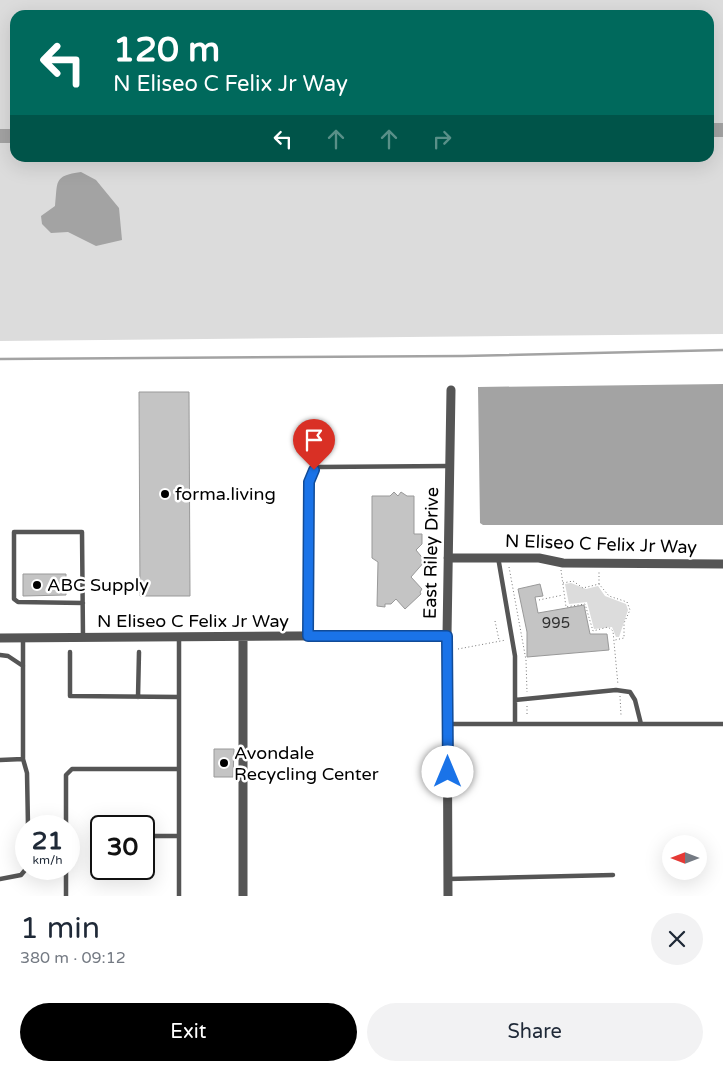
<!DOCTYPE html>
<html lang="en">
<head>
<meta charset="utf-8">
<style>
  :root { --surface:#fff; --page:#f2f2f3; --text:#1f2937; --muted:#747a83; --accent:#000 }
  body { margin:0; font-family:"Varela Round",sans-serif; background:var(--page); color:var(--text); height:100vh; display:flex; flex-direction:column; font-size:19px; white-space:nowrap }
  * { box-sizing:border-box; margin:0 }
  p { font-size:16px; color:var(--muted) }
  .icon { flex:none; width:28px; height:28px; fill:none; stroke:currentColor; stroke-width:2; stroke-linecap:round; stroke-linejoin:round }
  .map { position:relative; height:896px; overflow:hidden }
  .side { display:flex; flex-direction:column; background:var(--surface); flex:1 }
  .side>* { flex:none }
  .banner { position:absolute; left:10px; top:10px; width:704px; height:152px; border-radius:15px; box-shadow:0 5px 20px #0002; background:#00695c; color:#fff; overflow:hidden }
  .needle { width:32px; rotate:270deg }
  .fabs { position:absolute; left:662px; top:835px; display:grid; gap:10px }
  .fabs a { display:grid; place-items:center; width:45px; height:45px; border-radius:50%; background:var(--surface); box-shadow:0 5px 20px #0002; font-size:25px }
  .speed { position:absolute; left:15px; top:815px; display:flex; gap:10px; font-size:25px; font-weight:700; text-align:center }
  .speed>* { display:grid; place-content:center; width:65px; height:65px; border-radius:50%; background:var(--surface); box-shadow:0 5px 20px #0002; line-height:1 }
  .speed small { font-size:12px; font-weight:400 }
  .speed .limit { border:2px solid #111; border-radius:8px; background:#fff; color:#111 }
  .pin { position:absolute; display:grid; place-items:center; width:42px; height:42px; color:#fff; margin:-51px -21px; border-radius:50% 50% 50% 0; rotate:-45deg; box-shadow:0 0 5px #0007 }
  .pin .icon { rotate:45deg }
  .me { position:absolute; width:55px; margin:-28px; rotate:0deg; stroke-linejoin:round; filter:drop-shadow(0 0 4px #0008) }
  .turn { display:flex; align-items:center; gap:18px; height:105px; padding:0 20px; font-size:22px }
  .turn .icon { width:65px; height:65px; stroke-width:2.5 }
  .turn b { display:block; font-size:35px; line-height:42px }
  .lanes { display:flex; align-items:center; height:48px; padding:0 20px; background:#0003; justify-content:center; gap:25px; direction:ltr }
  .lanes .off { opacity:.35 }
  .round { display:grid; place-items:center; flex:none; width:52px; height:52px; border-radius:26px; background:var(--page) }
  .summary { display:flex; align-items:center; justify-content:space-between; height:85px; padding:0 20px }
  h1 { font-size:30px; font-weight:600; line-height:38px }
  .button { display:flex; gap:10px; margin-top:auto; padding:10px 20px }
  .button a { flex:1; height:58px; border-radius:30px; background:var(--accent); color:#fff; font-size:20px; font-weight:600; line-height:58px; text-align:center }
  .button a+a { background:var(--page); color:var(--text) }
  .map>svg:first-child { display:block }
  .green { fill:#dcdcdc; fill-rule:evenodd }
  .water { fill:#a3a3a3 }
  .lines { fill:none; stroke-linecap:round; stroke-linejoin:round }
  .stream { stroke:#a3a3a3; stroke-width:2.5 }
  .river { stroke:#a3a3a3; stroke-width:14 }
  .building { fill:#c4c4c4; stroke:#999 }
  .path { stroke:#777; stroke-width:1; stroke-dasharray:1 2.5; stroke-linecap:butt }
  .service { stroke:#555; stroke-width:4.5 }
  .minor { stroke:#555; stroke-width:9 }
  .route-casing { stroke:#114b97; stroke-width:12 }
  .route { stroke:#1a73e8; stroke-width:9 }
  .poi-dot { fill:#000; stroke:#fff; stroke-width:2 }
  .labels { text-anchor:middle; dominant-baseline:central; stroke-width:5; stroke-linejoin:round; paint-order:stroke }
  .number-label { font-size:15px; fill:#313131 }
  .poi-label { font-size:18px; fill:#000; stroke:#fff; text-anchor:start }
  .street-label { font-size:18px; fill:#000; stroke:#fff }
</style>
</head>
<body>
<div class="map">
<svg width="723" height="896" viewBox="0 0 723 896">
  <rect width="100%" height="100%" fill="#fff"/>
  <path class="green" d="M0 0H723V334L0 341ZM15 15H709V158H15Z
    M571 583 586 589 598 586 605 596 626 604 628 610 619 637H616L612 627 594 629 587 602 569 604 565 584Z"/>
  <path class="water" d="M81 172 96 180 119 208 122 240 96 246 68 232 51 233 42 224 41 216 55 206C58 181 53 176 81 172Z
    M723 384V525H483L480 523 478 387Z"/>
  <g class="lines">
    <path class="stream" d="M0 359 463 356 723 350"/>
    <path class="river" d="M709 130H723
      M0 136H15"/>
  </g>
  <path class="building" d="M139 392H189L190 596H140Z
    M394 492 398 496 401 492 407 496H414V534H422V544L416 550 425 561 411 577 422 589 420 592 421 594 405 609 396 599 391 604H385V607L377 606 378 562 372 558V496H390Z
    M23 574H66V595L23 596Z
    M540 584 543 596 535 597 538 613 584 605 590 634H607L609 650 527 657V632L518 589Z
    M214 749H234L233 777H214Z"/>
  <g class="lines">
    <path class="path" d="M509 567 526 660 527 692
      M561 570 566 607 585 604 593 631 608 627 613 631 618 685
      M563 583 573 581 583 588 599 584 609 596 627 602 630 610 624 623V638L615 640
      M599 584V571
      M539 600 563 595
      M495 621 499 640
      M458 649 506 640
      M620 696 621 715
      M527 706V716"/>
    <path class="service" d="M498 557 515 656V724
      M83 603 18 602 14 599V532H82L83 638
      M308 636 309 482 313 470 319 467 449 466
      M23 638V759L27 773 28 826
      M70 652V696L179 697
      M0 655 8 656 23 666
      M138 697 139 652
      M515 700 616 690 630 692 635 700 641 724
      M447 724H723
      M0 760 23 759
      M66 826V775L72 769H179
      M144 836H179
      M0 879 21 875 26 869
      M448 879 613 875
      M66 896V869
      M179 896V637"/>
    <path class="minor" d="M448 558H539L563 563 723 564
      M0 638 447 635
      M243 896V637
      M448 896 447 635 451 390"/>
  </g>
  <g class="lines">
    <g class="route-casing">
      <path id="route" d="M314 470 309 482 308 636H447L448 772"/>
    </g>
    <use href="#route" class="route"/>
  </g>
  <g class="poi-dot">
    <circle cx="165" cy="494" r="5"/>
    <circle cx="37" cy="585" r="5"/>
    <circle cx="224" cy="763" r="5"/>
  </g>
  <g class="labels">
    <g class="number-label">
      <text x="556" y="623">995</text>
    </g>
    <g class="poi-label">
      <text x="175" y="494">forma.living</text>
      <text x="47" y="585">ABC Supply</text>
      <text x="234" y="753">Avondale<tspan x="234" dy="21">Recycling Center</tspan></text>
    </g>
    <g class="street-label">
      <text transform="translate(601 544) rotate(2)">N Eliseo C Felix Jr Way</text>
      <text transform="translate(431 553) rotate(-89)">East Riley Drive</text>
      <text x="193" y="621">N Eliseo C Felix Jr Way</text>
    </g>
  </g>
</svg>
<div class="fabs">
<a><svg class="needle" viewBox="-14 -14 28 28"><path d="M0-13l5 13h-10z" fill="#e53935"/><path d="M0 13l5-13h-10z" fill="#747a83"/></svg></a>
</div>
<div class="speed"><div>21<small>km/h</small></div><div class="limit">30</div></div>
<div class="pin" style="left:314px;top:470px;background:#d93025"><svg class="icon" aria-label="arrive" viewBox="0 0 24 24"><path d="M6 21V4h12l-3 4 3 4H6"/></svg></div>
<svg class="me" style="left:448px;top:772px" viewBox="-20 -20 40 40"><circle r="19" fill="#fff"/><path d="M0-13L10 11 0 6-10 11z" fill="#1a73e8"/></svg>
<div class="banner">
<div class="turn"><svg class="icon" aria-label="left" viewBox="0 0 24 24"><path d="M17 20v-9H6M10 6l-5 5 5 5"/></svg><div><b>120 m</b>N Eliseo C Felix Jr Way</div></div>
<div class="lanes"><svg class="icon" aria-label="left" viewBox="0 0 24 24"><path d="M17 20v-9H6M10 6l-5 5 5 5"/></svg><svg class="icon off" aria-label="ahead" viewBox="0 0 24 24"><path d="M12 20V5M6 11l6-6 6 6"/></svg><svg class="icon off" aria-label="ahead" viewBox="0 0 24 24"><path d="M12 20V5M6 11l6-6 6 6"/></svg><svg class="icon off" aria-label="right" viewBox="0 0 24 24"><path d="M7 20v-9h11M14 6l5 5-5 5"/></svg></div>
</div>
</div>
<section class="side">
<div class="summary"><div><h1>1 min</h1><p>380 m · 09:12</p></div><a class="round"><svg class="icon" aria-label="close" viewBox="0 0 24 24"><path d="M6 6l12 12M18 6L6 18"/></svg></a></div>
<div class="button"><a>Exit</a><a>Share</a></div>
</section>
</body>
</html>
